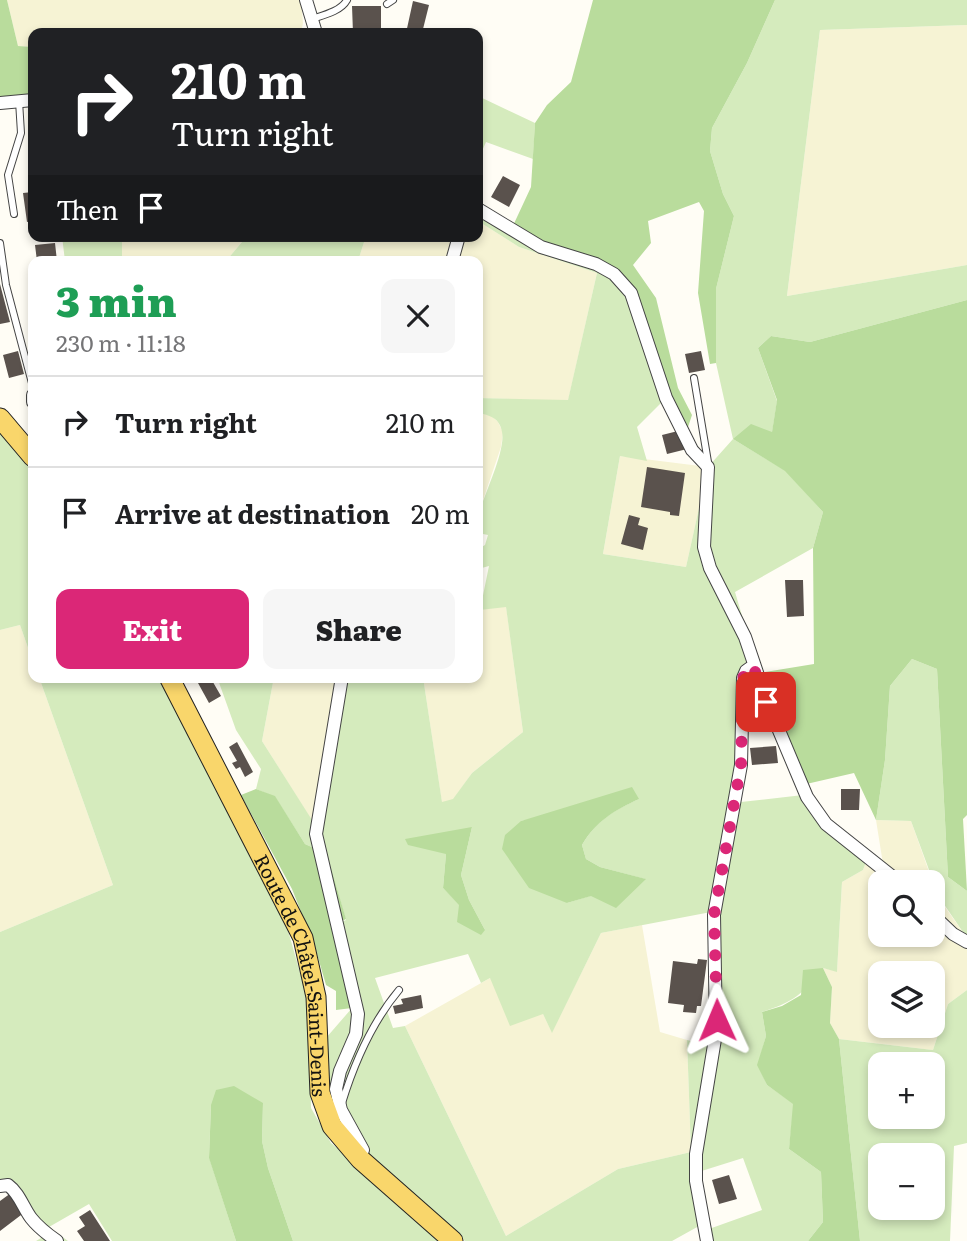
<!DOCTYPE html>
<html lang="en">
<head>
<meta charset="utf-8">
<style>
  :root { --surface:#fff; --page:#f6f6f6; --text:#202124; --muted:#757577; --line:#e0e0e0; --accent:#db2777 }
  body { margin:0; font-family:Literata,serif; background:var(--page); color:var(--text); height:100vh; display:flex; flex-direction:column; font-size:26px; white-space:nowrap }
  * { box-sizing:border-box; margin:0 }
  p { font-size:23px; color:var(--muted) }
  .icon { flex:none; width:38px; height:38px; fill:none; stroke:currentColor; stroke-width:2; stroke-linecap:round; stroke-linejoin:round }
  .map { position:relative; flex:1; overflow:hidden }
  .side { position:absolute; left:28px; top:256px; width:455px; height:427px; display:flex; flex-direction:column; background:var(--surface); border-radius:14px; box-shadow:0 4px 10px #0003 }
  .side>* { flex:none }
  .top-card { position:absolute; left:28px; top:28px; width:455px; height:214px; border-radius:14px; box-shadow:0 4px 10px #0003; background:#202124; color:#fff; overflow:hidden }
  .controls { position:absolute; left:868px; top:870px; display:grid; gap:14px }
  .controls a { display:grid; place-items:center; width:77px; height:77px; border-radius:14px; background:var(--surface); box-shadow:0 4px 10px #0003; font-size:35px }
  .pin { position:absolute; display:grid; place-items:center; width:60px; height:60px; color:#fff; margin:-30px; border-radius:14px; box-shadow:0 4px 10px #0006 }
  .me { position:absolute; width:77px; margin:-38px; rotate:359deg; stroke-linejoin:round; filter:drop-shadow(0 0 5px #0008) }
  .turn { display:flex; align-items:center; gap:24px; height:147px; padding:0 28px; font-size:32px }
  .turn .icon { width:91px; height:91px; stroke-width:2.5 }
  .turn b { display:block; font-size:49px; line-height:60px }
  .then { display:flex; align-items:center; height:66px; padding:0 28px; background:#0003; gap:14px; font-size:26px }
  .round { display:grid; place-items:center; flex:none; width:74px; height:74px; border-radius:14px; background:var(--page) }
  .summary { display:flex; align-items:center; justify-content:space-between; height:119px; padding:0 28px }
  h1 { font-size:42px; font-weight:800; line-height:52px; color:#1e9e55 }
  .primary-button { display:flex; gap:14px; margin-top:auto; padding:14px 28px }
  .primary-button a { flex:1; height:80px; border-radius:14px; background:var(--accent); color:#fff; font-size:28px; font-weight:800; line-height:80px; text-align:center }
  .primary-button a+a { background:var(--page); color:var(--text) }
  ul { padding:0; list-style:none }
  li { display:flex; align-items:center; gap:21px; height:91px; padding:0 28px; border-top:2px solid var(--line) }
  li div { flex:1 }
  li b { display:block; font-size:26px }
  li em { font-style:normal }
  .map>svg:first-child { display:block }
  .farmland { fill:#f6f3d4; fill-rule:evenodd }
  .green { fill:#d5ebbd; fill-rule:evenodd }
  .forest { fill:#b9dc9c }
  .building { fill:#5a524d }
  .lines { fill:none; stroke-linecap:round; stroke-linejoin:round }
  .lane-casing { stroke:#444; stroke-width:8 }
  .street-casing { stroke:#444; stroke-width:14 }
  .primary-casing { stroke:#222; stroke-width:21 }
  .lane { stroke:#fff; stroke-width:6 }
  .street { stroke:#fff; stroke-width:12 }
  .primary { stroke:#f9d66b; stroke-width:19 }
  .route { stroke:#db2777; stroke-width:12; stroke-dasharray:0 21.6 }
  .labels { text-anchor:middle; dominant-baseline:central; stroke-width:7; stroke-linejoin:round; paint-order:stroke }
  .street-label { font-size:19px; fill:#111; stroke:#fff }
</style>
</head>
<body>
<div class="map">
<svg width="967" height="1241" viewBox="0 0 967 1241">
  <rect width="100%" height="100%" fill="#fffdf5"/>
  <path class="farmland" d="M7 0H301L303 23 301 33H33V47L18 46Z
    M967 25V265L787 296 820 30Z
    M478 221 519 247 597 273 568 401 478 398V261H456L463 236H478Z
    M122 236H247L226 261H122Z
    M366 236H452L446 261H358Z
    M478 413 491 415 498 422 503 432 501 447 478 515Z
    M620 456 708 467 686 567 603 554Z
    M506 606 523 732 472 773 453 800 442 803 423 677H478V610Z
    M20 625 33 662V677H39L113 885 0 932V630Z
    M274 677H336L312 821 262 741Z
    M876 820 911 821 938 897 967 938V990L948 1004 933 1050 839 1039 830 1023 832 987 823 968 837 971 842 882 863 870 866 862 883 864ZM880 882H933V934H880ZM880 973H933V1026H880Z
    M642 925 660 1032 687 1040 691 1152 618 1169 506 1236 405 1026 490 978 543 1014 552 1032 601 933Z"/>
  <path class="green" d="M775 0H967V25L820 30 787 296 967 265V300L810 342 771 336 758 348 777 401 772 433 733 439 786 471 823 512 813 548 735 592 759 673 748 674 744 770 741 802 803 795 812 816 866 862 863 870 842 882 837 972 823 968C801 995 796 1001 762 1012L766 1036 758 1065 767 1085 794 1104 789 1149 821 1172 823 1222 808 1241H712L709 1229 762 1210 743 1158 692 1174 699 1226 672 1241H465L343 1131 329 1098 326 1038 352 1008 332 926 346 920 327 854 305 844 275 797 256 789 261 769 236 730 217 677H274L262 741 312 820 336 677H423L442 802 453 799 472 773 523 732 506 607 480 610 489 566 478 569V549L485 545 488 535 478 533C478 528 476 521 478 516 483 497 506 451 502 432 500 418 489 415 478 413V398L568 400 597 273 519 247 478 221V215L596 264 631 293 666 398 637 427 647 461 620 456 603 554 686 567 708 467 733 439 716 363V289L734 216 723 194 710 151 712 128 747 63ZM639 799C614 810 596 821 582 845L586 859 600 867 645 879 567 903 521 821ZM472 827 461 875 469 900 485 930 443 888 446 854ZM711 912V1046L687 1040 691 1152 618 1169 506 1236 405 1026 393 1028 375 978 468 954 481 983 490 978 510 1026 543 1014 552 1033 601 933Z
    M478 96 535 123 533 159 486 142 478 160Z
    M62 236H122V261H65Z
    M247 236H366L358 261H226Z
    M0 431 33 471V662L20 625 0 630Z
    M912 659 937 669 948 877 967 891V938L939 897 911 821 876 820 885 760 890 686Z
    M39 677H162L285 920 309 1004 311 1108 331 1143 443 1241H293L268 1168 262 1141 263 1103 211 1105 209 1157 236 1241H112L89 1204 49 1227 68 1241H36L41 1238 10 1180 0 1185V932L113 885Z
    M967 990V1143L954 1146 950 1241H860L839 1039 933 1050 948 1004ZM880 1064H933V1116H880ZM880 1155H933V1208H880Z"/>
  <path class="forest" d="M0 0H7L18 46 33 47V105L0 99Z
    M593 0H775L747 63 712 128 710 151 723 194 734 216 716 289V363L710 364 698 293 704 211 699 202 648 221 651 243 633 265 656 298 678 388 692 415 686 433 631 293 614 274 511 230 531 187 535 123 547 105 571 82Z
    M967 300V815L963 819 967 891 948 877 937 669 912 659 890 686 885 760 876 820 854 773 802 785 759 673 814 664 813 548 823 512 785 471 733 439 751 424 772 432 777 400 758 348 771 336 810 342Z
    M632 787 639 799C615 810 596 821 582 845L586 859 600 867 646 879 616 908 591 896 567 903 529 888 502 849 505 835 521 821Z
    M256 789 275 796 305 844 327 854 346 919 332 926 352 1008 336 1010V991L326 985 315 947 292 889 241 795Z
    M472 827 461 875 469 900 485 930 481 935 457 922 459 905 443 888 446 854 408 845 405 839Z
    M823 968 832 987 830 1023 839 1039 860 1241H808L823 1222 821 1172 789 1149 793 1104 767 1085 757 1065 766 1036 762 1012 782 1006 801 995 803 970Z
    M234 1086 263 1103 262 1141 268 1168 293 1241H236L209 1158 211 1105 216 1090Z"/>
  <path class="building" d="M413 1 429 5 422 33H406Z
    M352 6H381V33H353Z
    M503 176 520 185 509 207 491 197Z
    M33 192V221L27 222 23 193Z
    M55 243 57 261H37L35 245Z
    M0 284 10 322 0 324Z
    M18 351 24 374 9 378 3 355Z
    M701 351 705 370 689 373 685 354Z
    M682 430 687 449 667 454 662 435Z
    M647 467 685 473 679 516 670 515V512L641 507Z
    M629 515 640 518 638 525 648 528 643 550 621 544Z
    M785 580H803L804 616 787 617Z
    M208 677H210L221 696 209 703 198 683Z
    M237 742 253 772 245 777 240 767 236 769 232 763 237 761 229 747Z
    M776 746 778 763 752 765 750 748Z
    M841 789H860L859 810H841Z
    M880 893V934L895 936 877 939 870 895Z
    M698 959 707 960 701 1006H697L696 1013 683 1012 684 1005 668 1003 673 961 697 964Z
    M421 995 423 1008 395 1014 393 1006 403 1004 401 999Z
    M703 1014 714 1015 713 1034 701 1033Z
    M729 1175 737 1199 719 1204 712 1180Z
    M11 1193 25 1212 0 1231V1201Z
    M90 1210 110 1241H84L77 1231 85 1226 79 1217Z"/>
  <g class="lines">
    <g class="lane-casing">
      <path id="lane" d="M387 4 393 0
        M312 19C324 15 341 11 347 0
        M14 214 8 175 21 133 19 101
        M0 243 6 285 33 387
        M694 378 708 462
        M342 1103C354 1064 373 1021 399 990"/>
    </g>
    <g class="street-casing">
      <path id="street" d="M306 0 316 33
        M0 103 33 100
        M478 209 541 247 596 264 614 274 631 293 666 398 692 450 708 467 704 547 710 568 745 637 767 702 807 797 826 824 899 882
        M452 261 459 236
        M33 395V402
        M342 677 316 834 358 1014 356 1034 340 1071 336 1089 341 1110 363 1150 360 1158
        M933 915 953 934 967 942
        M0 1186 8 1185C19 1193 23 1207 31 1218 38 1227 47 1234 57 1241
        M707 1241 696 1181V1154L716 1033 714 915 741 765 743 678 746 671 753 666"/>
    </g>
    <g class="primary-casing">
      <g id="primary">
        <path d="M0 418 33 457"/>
        <path id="s1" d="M169 677 303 938 316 997 320 1093 332 1126 360 1159 453 1241"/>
      </g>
    </g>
    <use href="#lane" class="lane"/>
    <use href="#street" class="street"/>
    <use href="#primary" class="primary"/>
  </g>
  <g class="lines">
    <path class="route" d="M717 1020 714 915 741 765 743 678 746 671 753 666 766 702"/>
  </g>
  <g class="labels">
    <g class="street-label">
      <text stroke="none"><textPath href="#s1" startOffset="327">Route de Châtel-Saint-Denis</textPath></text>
    </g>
  </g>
</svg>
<div class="controls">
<a><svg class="icon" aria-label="search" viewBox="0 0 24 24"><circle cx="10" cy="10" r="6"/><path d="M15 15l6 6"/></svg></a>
<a><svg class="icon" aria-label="layers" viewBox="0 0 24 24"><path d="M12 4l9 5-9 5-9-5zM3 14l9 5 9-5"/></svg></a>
<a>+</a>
<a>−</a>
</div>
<div class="pin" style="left:766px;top:702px;background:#d93025"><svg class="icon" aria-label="arrive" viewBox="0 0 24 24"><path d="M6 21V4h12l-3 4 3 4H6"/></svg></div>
<svg class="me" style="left:717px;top:1020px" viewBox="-20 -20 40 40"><path d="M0-17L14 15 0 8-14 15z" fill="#db2777" stroke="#fff" stroke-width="4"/></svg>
<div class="top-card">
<div class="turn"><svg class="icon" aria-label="right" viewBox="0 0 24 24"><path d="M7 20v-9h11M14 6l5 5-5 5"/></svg><div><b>210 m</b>Turn right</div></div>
<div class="then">Then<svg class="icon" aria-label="arrive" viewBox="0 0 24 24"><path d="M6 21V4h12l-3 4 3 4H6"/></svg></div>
</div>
<section class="side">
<div class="summary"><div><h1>3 min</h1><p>230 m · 11:18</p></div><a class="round"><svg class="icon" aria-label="close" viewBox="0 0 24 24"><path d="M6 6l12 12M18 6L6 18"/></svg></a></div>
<ul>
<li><svg class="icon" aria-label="right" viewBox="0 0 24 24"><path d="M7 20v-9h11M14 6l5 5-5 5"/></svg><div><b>Turn right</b></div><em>210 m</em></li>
<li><svg class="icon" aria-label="arrive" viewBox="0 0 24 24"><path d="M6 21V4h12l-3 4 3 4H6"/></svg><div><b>Arrive at destination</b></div><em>20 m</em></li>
</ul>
<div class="primary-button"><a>Exit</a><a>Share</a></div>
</section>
</div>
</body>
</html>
